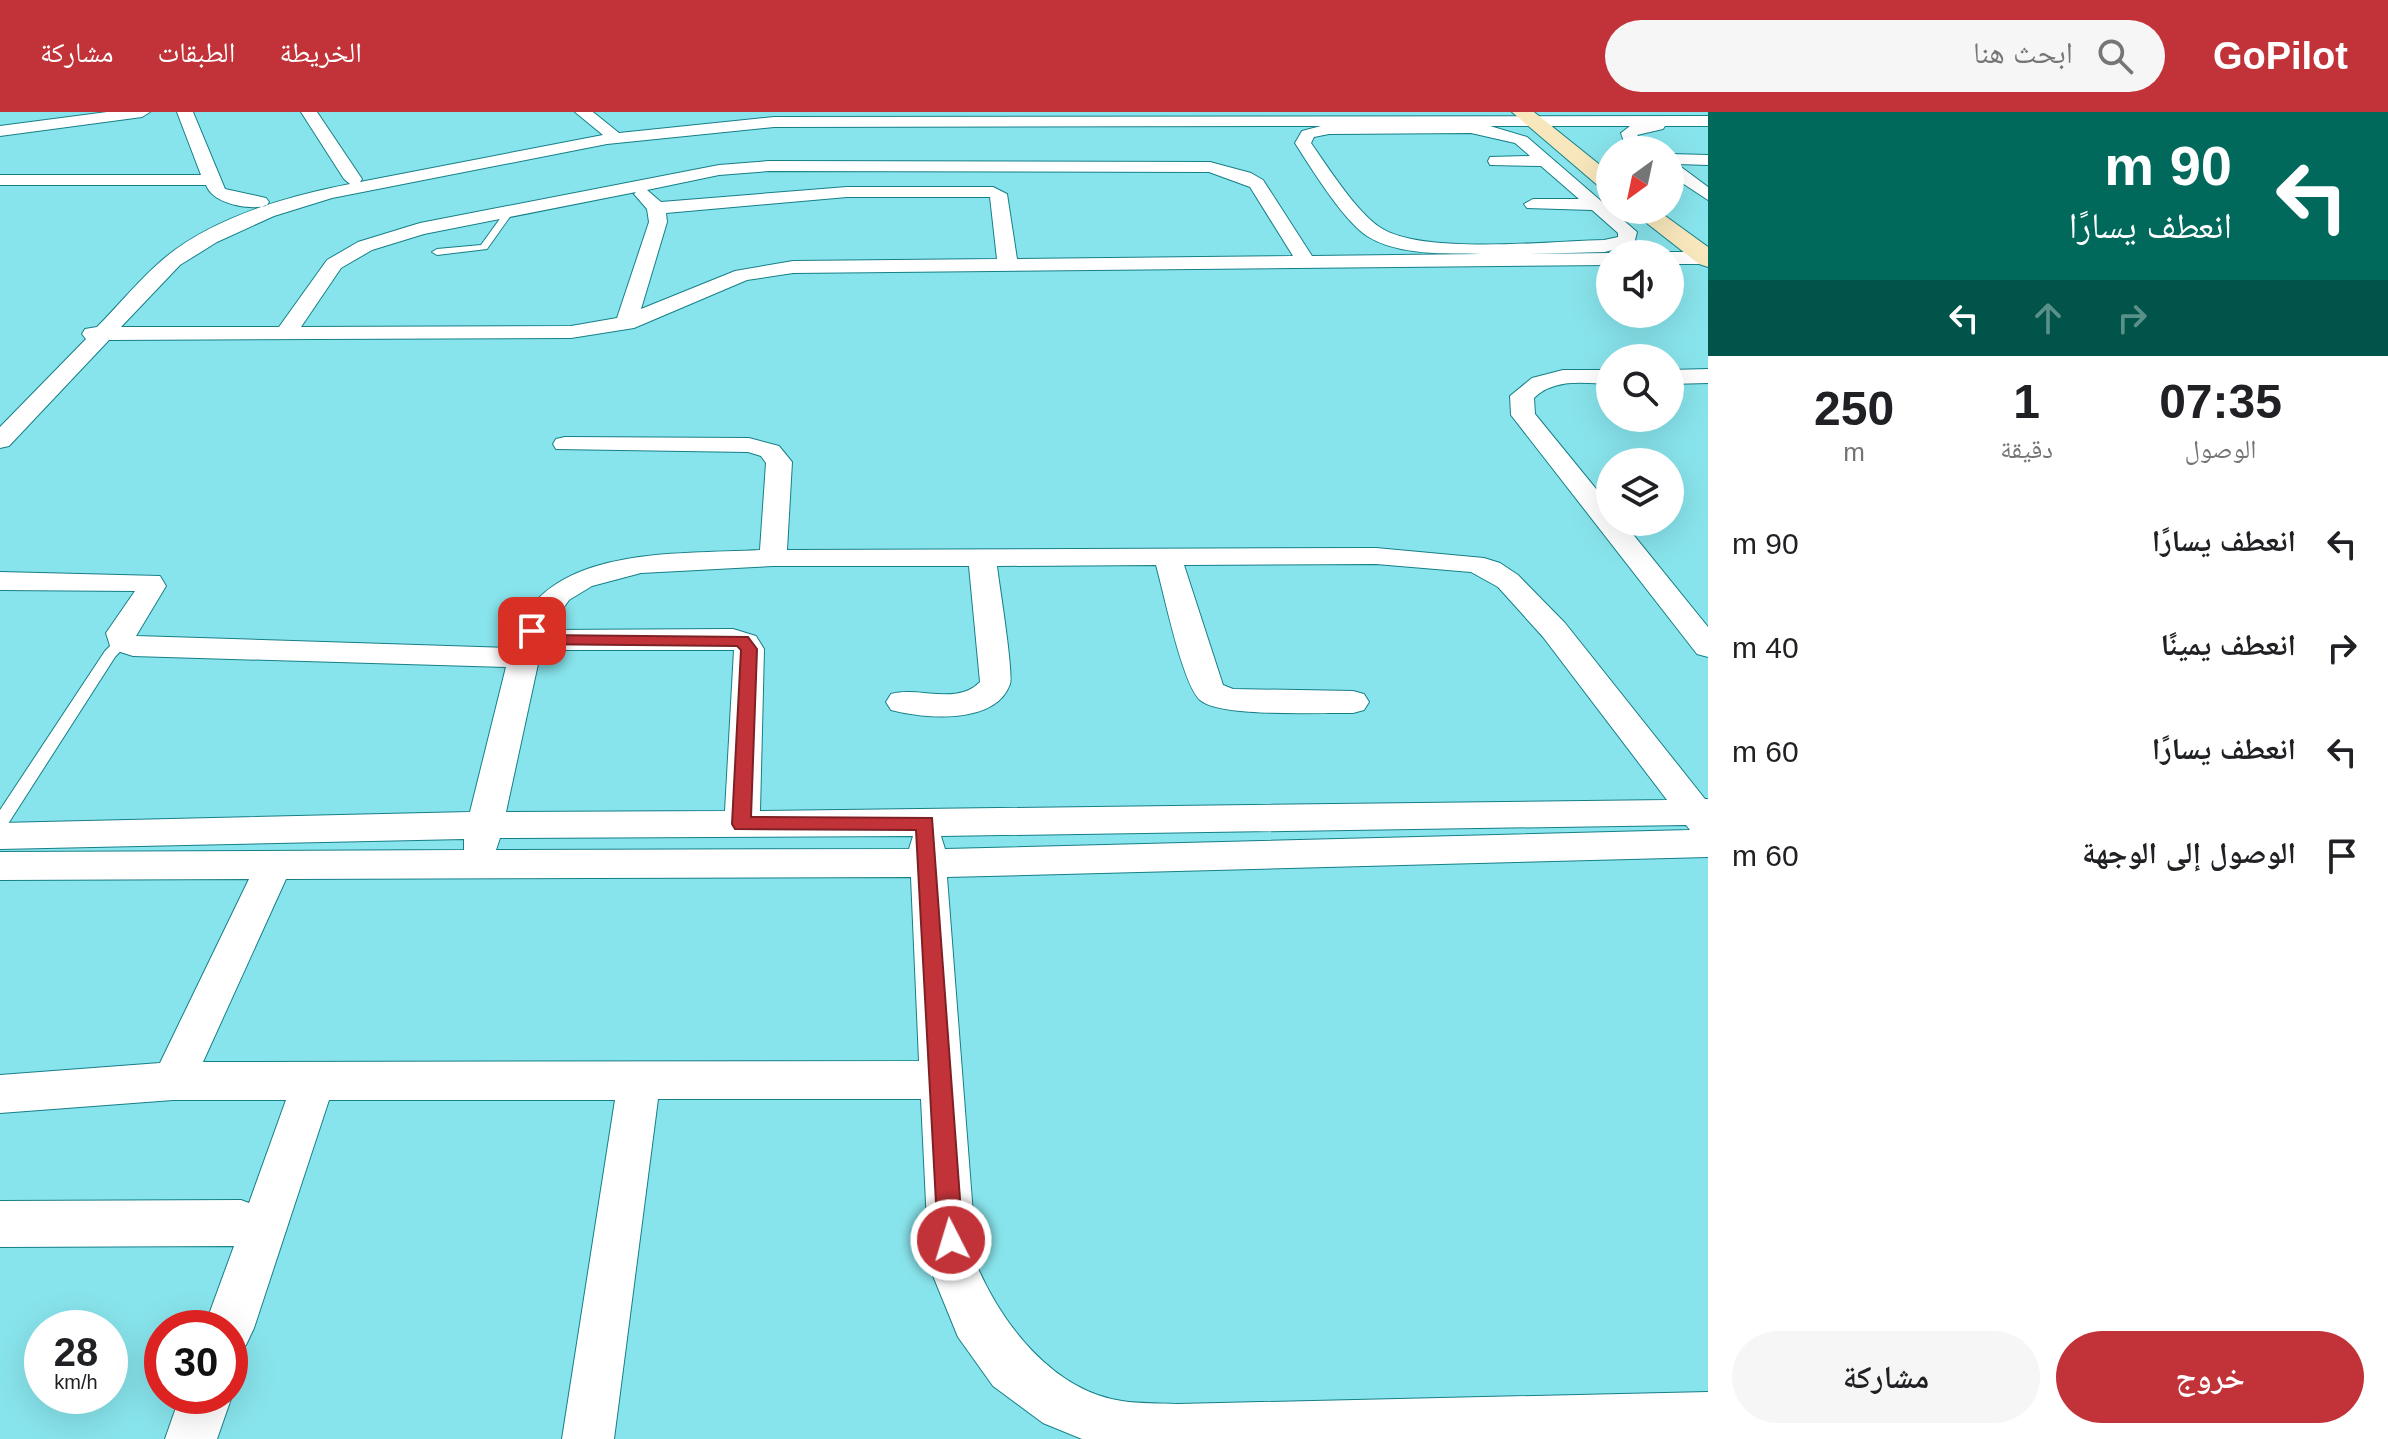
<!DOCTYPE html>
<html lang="ar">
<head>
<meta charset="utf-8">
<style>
  :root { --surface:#fff; --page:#f6f6f6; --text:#202124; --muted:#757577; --accent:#c23339 }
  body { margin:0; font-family:Helvetica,"Noto Naskh Arabic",sans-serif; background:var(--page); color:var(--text); direction:rtl; height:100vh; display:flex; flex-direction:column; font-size:30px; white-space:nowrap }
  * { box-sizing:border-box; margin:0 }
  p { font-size:26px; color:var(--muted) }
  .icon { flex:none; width:44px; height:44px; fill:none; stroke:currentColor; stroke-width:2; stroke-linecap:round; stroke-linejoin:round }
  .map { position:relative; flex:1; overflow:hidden; direction:ltr }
  .panel { display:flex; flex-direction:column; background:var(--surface); width:680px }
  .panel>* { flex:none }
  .guide { background:#00695c; color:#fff; overflow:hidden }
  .needle { width:52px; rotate:213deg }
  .fabs { position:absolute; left:1596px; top:24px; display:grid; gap:16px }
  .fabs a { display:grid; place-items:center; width:88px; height:88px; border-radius:50%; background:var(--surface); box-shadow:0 8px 32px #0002; font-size:40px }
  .speed { position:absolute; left:24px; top:1198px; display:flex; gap:16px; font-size:40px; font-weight:700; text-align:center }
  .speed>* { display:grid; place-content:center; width:104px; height:104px; border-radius:50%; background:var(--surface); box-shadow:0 8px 32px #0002; line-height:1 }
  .speed small { font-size:20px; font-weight:400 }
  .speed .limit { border:12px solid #d22; background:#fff; color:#111 }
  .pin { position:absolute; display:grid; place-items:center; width:68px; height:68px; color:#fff; margin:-34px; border-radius:16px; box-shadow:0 4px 12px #0006 }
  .me { position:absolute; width:88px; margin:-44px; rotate:355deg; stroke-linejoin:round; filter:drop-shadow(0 0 6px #0008) }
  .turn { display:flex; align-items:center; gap:28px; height:168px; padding:0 24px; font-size:36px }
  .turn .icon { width:104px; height:104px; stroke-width:2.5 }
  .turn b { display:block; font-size:56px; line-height:68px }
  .lanes { display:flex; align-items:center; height:76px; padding:0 24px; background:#0003; justify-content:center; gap:40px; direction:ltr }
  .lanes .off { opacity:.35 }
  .eta { display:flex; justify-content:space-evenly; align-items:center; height:136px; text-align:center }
  .eta b { font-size:48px; font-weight:600; line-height:56px }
  .primary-button { display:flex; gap:16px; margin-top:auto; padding:16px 24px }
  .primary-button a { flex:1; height:92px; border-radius:48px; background:var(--accent); color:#fff; font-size:32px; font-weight:600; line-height:92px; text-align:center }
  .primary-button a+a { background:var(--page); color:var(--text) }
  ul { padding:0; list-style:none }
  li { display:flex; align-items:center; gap:24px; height:104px; padding:0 24px }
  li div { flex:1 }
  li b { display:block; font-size:30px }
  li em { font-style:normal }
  header { display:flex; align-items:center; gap:48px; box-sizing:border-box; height:112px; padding:0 40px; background:var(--accent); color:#fff }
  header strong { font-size:38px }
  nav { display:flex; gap:44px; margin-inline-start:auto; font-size:28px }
  .search { width:560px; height:72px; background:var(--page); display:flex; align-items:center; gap:20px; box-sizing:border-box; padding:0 28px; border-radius:44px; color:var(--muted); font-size:30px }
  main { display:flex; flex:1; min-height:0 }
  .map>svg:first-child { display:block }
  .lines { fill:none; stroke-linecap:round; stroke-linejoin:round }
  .lane-casing { stroke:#167f87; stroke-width:2 }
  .street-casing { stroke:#167f87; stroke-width:2 }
  .secondary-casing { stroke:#167f87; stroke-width:2 }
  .lane { fill:#fff; fill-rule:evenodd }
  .street { fill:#fff; fill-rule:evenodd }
  .secondary { fill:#f8e7bc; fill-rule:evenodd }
  .route { fill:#c23339; stroke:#7e2125; stroke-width:2 }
</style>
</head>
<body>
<header>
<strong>GoPilot</strong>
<div class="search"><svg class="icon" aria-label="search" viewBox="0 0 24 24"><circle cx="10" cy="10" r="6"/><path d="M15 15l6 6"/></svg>ابحث هنا</div>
<nav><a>الخريطة</a><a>الطبقات</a><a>مشاركة</a></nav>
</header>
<main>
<section class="panel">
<div class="guide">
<div class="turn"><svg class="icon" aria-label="left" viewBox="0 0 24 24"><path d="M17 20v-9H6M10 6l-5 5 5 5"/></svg><div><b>90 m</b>انعطف يسارًا</div></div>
<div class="lanes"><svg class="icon" aria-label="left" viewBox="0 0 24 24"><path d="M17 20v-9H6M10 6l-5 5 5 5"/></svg><svg class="icon off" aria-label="ahead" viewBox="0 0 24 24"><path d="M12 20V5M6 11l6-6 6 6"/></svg><svg class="icon off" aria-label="right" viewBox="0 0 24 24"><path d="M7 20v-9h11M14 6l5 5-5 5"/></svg></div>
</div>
<div class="eta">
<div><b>07:35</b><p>الوصول</p></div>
<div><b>1</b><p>دقيقة</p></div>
<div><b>250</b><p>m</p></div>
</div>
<ul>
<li><svg class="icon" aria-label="left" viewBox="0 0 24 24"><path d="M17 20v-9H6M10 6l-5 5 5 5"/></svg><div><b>انعطف يسارًا</b></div><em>90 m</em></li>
<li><svg class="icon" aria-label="right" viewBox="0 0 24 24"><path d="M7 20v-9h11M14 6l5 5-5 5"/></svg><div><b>انعطف يمينًا</b></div><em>40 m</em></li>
<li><svg class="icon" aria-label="left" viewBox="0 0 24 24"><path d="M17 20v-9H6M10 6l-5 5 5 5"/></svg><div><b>انعطف يسارًا</b></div><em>60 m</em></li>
<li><svg class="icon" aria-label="arrive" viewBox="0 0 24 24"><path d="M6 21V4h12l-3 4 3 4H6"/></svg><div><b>الوصول إلى الوجهة</b></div><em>60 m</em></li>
</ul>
<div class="primary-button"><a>خروج</a><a>مشاركة</a></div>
</section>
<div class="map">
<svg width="1708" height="1327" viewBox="0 0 1708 1327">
  <rect width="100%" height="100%" fill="#88e4ec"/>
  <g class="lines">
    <g class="lane-casing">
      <path id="lane" d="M507 97 514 99 487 137 437 143 432 140 437 137 481 133Z
        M122 525 129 530 115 545 6 715 0 717V698L105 539 117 527Z"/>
    </g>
    <g class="street-casing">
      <path id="street" d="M107 0H150L142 5 0 24V14Z
        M177 0H193L225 77 266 86 269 90 266 94C248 98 213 92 206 73H0V63H201Z
        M301 0H317L362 67 360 70 603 23 575 0H593L619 21 774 5 1708 4V14H1665L1663 17 1637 23 1654 38C1640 38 1625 38 1621 21L1630 14H1490L1527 25 1637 120 1634 132 1605 140 1529 142 1610 141 1614 142H1610V153L793 161 747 168 634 216 571 226 109 228 9 334 0 336V315L86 227 82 222 85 217 97 215C120 192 141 165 167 144 217 104 288 84 350 72L344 67ZM1321 14 1302 19 1295 31C1311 56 1343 108 1367 124 1398 144 1446 141 1481 142L1312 144 1263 68 1251 61 1210 50 769 49 719 53 420 111 358 130 327 148 279 215H121L180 153 217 130 274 104 332 86 607 32 774 15ZM1471 21 1515 31 1530 44 1490 45 1488 49 1490 53 1541 54 1579 87H1533L1524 92 1527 96 1592 98 1618 121V125L1604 128C1552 129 1423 143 1381 116 1356 100 1328 55 1311 31L1314 25 1329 22ZM769 59 1209 60 1250 75 1293 144 1017 147 1007 82 993 75H847L661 90 647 78 719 63ZM636 80 634 82 647 97 649 110 617 206 571 214 301 215 341 156 372 138 424 122ZM847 85H990L997 147 793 149 735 159 641 197 667 110 666 101Z
        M1670 42 1708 43V53L1677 52 1708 75V88L1670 63Z
        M1670 140H1708V152H1670V142H1663Z
        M1708 257V271L1670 272V258Z
        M1563 258H1610V272C1584 271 1554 266 1534 286L1535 302 1610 394V410H1623L1708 515V545L1697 542 1511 303 1510 284 1532 266Z
        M565 325 749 326 779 334 792 350 787 438 1376 436 1484 446 1500 451 1518 463 1565 511 1705 687H1708V745L947 765 977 1154C1002 1212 1053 1279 1122 1289 1140 1292 1159 1291 1178 1292L1708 1280V1327H1082L1043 1311 993 1274 958 1225 929 1154 921 987H658L614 1327H562L615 988H329L254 1216 246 1233 230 1240V1216H204L234 1134 0 1135V1089L241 1088 249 1091 286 988H173L0 1001V963L160 951 249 767 0 768V740L464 738V727L0 737V711L470 700 506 555 133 544 111 537 106 521 135 479 0 478V460L160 464 166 474 136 524 511 536C537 431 676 443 760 438L766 351 761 344 748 340 556 337 553 332 556 327ZM1376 452 1471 460 1498 475 1543 525 1667 688 760 699 764 537 756 524 733 517 548 518 569 488 592 474 641 461 773 454H969L980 570C957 594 919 574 891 582L886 590 891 598C924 607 996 613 1010 572 1014 561 999 472 997 454L1156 453C1164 481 1182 571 1200 588 1220 606 1323 600 1353 601L1364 598 1369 590 1364 582 1353 579 1233 577 1223 573 1184 453ZM541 538H734L725 699 506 700ZM1686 713 1690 718 945 737 941 724ZM913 724 909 737 496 738 500 726ZM911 765 919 949 203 950 286 767Z
        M230 1280 232 1284 217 1327H165L180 1284H230Z"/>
    </g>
    <g class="secondary-casing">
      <path id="secondary" d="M1512 0H1534L1610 61V79L1602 77Z
        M1630 98H1657L1708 135V155L1699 152Z"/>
    </g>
    <use href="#lane" class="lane"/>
    <use href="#street" class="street"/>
    <use href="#secondary" class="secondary"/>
  </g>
  <path class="route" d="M532 514 538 515 539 523 748 525 757 537 751 705 932 706 963 1128 959 1137 951 1141 942 1137 938 1128 916 718 735 717 732 712 741 538 737 534 523 532 520 528 527 515Z"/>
</svg>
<div class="fabs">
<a><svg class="needle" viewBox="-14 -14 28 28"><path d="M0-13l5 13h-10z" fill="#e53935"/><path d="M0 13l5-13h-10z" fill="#757577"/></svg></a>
<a><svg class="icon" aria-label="sound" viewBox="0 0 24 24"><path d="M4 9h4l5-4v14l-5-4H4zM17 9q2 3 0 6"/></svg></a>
<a><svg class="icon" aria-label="search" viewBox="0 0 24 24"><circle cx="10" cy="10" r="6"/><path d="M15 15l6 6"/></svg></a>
<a><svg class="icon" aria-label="layers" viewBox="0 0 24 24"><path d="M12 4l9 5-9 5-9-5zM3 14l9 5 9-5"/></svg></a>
</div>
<div class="speed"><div>28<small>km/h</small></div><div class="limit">30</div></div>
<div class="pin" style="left:532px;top:519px;background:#d93025"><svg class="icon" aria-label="arrive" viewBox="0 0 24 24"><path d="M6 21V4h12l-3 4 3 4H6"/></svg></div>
<svg class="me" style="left:951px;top:1128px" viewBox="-20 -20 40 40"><circle r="17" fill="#c23339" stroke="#fff" stroke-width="3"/><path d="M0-11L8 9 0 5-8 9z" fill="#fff"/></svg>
</div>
</main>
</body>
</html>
